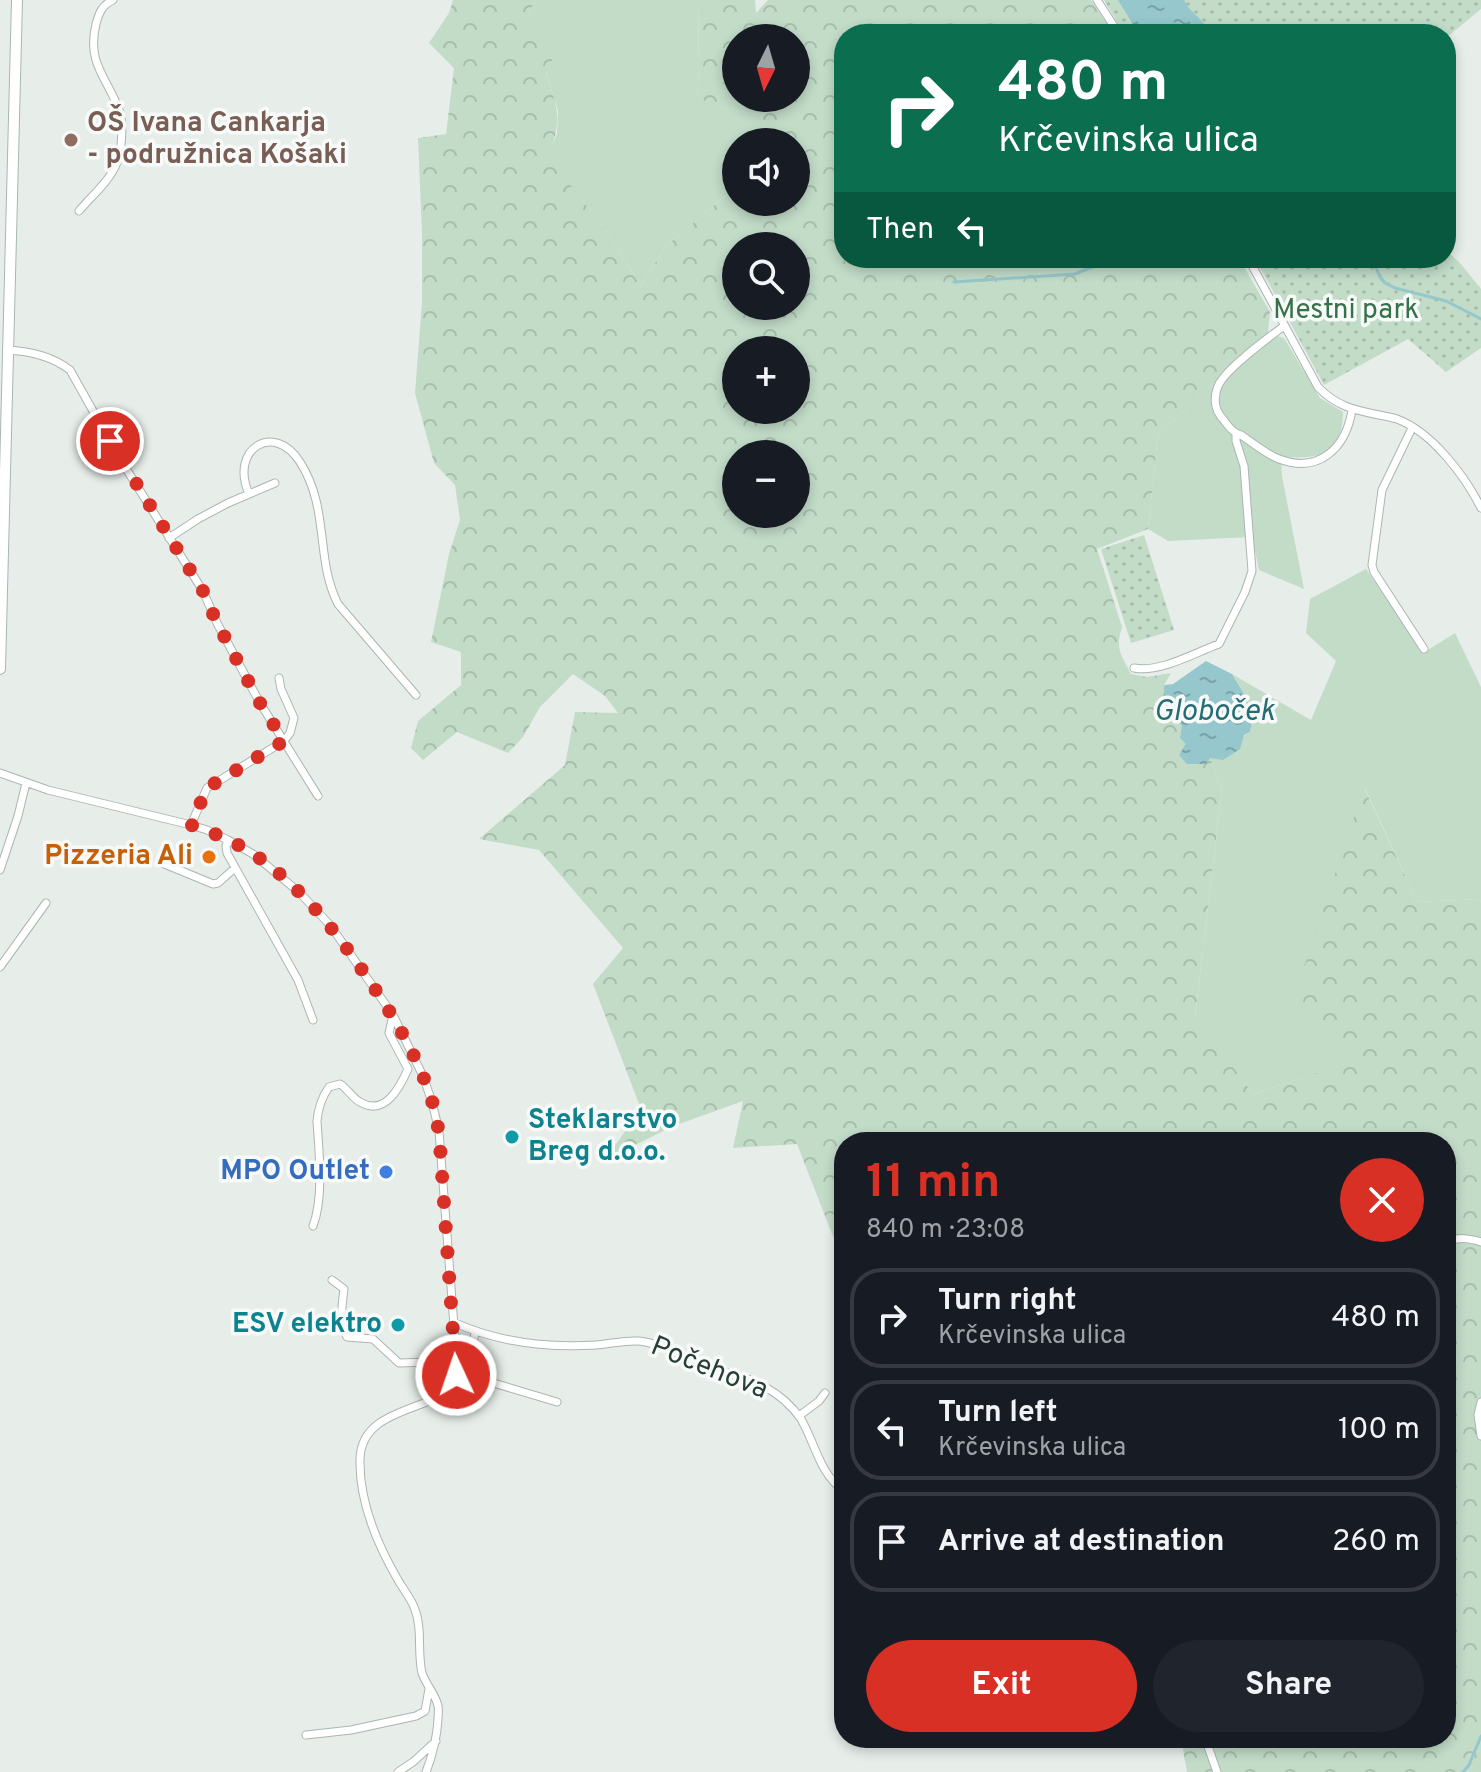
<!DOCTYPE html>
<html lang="en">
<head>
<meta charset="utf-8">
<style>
  :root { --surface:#171b24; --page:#20242c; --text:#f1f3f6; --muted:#9ea1a6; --line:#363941; --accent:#d93025 }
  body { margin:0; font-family:Overpass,sans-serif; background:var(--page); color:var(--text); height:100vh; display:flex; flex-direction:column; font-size:30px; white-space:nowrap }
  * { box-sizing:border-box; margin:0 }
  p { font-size:26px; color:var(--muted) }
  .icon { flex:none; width:44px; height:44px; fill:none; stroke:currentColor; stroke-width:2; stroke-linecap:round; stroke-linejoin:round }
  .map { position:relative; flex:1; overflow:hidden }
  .side { position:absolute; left:834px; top:1132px; width:622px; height:616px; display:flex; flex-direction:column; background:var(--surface); border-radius:32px; box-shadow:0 4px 12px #0003 }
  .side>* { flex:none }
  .hud { position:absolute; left:834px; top:24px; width:622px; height:244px; border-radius:32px; box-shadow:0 4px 12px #0003; background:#0b6e4f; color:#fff; overflow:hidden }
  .needle { width:52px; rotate:185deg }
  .controls { position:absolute; left:722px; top:24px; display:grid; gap:16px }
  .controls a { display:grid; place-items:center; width:88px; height:88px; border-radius:50%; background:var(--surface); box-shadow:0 4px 12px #0003; font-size:40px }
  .pin { position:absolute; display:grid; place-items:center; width:68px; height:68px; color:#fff; margin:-34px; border:4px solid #fff; border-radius:50%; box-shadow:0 2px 8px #0007 }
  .me { position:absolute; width:88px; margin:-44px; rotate:357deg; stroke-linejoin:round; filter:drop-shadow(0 0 6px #0008) }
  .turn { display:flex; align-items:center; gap:28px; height:168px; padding:0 32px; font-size:36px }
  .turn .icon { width:104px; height:104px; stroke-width:2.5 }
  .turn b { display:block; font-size:56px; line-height:68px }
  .then { display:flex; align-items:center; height:76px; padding:0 32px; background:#0003; gap:16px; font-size:30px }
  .round { display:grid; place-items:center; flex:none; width:84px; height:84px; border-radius:42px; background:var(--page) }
  .summary { display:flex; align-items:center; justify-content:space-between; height:136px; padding:0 32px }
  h1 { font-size:48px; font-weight:700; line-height:60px; color:var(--accent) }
  .primary-button { display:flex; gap:16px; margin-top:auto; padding:16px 32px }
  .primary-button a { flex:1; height:92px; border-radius:48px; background:var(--accent); color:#fff; font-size:32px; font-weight:700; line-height:92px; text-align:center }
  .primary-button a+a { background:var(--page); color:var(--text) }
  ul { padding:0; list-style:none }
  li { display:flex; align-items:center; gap:24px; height:100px; margin:0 16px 12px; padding:0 16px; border:4px solid var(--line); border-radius:32px }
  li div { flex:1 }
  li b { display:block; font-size:30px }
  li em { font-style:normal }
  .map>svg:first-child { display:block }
  .grass { fill:#c2dcc8 }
  .forest { fill:url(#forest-crowns); fill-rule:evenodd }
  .park { fill:url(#park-dots) }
  .water { fill:url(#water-ripples) }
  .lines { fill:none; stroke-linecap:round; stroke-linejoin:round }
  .stream { stroke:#95c7cc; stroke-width:3 }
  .street-casing { stroke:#aab6b1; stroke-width:9 }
  .secondary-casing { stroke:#a6b8b1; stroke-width:12 }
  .street { stroke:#fff; stroke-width:7 }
  .secondary { stroke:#fff; stroke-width:10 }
  .route { stroke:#d93025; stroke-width:14; stroke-dasharray:0 25.2 }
  .education-dot { fill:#8d6e63; stroke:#f7faf9; stroke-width:3 }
  .food-dot { fill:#e8710a; stroke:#f7faf9; stroke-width:3 }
  .culture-dot { fill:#0f9aa8; stroke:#f7faf9; stroke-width:3 }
  .shop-dot { fill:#3f7fe0; stroke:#f7faf9; stroke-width:3 }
  .labels { text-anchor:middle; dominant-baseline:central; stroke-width:7; stroke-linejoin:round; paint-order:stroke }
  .education-label { font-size:28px; font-weight:bold; fill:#785e54; stroke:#f7faf9; text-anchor:start }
  .park-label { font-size:28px; fill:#357149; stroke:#f7faf9 }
  .food-label { font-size:28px; font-weight:bold; fill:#c56008; stroke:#f7faf9; text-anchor:end }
  .culture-label { font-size:28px; font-weight:bold; fill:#0d838f; stroke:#f7faf9; text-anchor:start }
  .shop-label { font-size:28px; font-weight:bold; fill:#366cbe; stroke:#f7faf9; text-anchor:end }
  .street-label { font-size:28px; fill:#273e37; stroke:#f7faf9 }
  .water-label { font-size:30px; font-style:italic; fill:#266c75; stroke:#f7faf9 }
</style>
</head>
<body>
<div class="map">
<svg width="1481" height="1772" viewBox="0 0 1481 1772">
  <defs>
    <pattern id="forest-crowns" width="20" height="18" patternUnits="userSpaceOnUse" patternTransform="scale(2)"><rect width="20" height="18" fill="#c2dcc8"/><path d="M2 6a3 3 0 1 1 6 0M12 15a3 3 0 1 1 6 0" fill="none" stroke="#a7beac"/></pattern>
    <pattern id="park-dots" width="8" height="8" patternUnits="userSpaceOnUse" patternTransform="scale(2)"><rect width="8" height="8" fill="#c2dcc8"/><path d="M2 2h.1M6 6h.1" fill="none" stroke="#a7beac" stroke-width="1.8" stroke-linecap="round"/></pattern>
    <pattern id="water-ripples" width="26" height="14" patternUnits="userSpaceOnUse" patternTransform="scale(2)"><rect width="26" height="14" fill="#95c7cc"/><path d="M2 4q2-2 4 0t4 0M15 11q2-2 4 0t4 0" fill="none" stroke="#7aa3a6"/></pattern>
  </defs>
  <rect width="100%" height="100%" fill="#e7eeea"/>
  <path class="grass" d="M535 0H698L699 72 697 94 710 105 761 115 769 142H736V187L665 247 641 287 605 229 547 157 557 134 558 111 529 15Z
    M1268 333 1284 338 1320 398 1343 412C1342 457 1319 459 1281 457L1282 476 1304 589 1259 570 1252 537 1168 541 1148 529 1158 435Z
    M1366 569 1423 653 1455 633 1481 687V902L1479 899 1417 902 1365 788 1345 1064 1253 1094 1195 1017 1222 789 1210 758 1250 732C1254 706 1245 695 1232 674L1311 720 1336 661 1306 633 1310 599Z"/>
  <path class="forest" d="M453 0H535L529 15 553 58 546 72C558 111 563 118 548 157L605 229 641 287 665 247 736 187V202H796V142H769L761 115 709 105 697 94 699 72 698 0H755L756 13 768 0H1091L1114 34H844V258H1239L1270 312 1268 333 1158 435 1148 529 1097 549 1122 627C1115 649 1121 655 1131 674L1147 677 1171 673 1164 685 1210 758 1222 789 1195 1016 1253 1094 1344 1064 1295 994 1364 787 1417 902 1479 899 1481 902V1772H1187L1181 1738H1446V1142H844V1247L834 1239 797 1144 733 1148 743 1101 671 1127 604 1161 641 1109 593 984 623 948 539 850 479 839 565 765 575 712 618 713 605 696 573 674 540 707 523 737 508 753 457 732 423 760 411 748 418 721 461 685V652L431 642 449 554 460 520 455 485 434 463 415 393 422 303V234L418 138 446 134 454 68 429 43 449 13ZM736 38H796V98H736ZM736 246H796V306H736ZM736 350H796V410H736ZM736 454H796V514H736Z"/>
  <path class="park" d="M1104 0H1481V9L1446 38V34H1124Z
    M1446 250 1461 264 1481 289V348L1446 372 1408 339 1324 385 1255 258H1446Z
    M1144 535 1174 630 1131 643 1101 549Z"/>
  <path class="water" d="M1118 0H1184L1188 7 1214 34H1139Z
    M1206 661 1232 674 1246 697 1253 715 1250 732 1244 735 1240 749 1223 760 1210 758 1206 764H1187L1179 755 1186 744 1180 738 1182 726 1165 705 1164 685 1173 684Z"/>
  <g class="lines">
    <path class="stream" d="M1372 258 1380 277 1385 283 1395 288 1446 301 1481 319
      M954 282 1075 274 1115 258
      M1463 1772 1469 1765 1481 1736"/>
    <g class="street-casing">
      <path id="street" d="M1097 0 1119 34
        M79 211C93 194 114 178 119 156 122 144 123 124 120 113 109 79 86 65 96 24 99 13 102 5 113 0
        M1248 258 1318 387C1336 406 1354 410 1379 415 1384 416 1391 417 1397 419 1432 432 1465 476 1481 508
        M1284 326C1268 338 1228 367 1219 384 1213 396 1214 410 1223 419 1228 426 1233 433 1241 435 1253 443 1266 454 1279 459 1319 474 1346 448 1352 410
        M7 350C29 351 53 357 70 370L120 459 203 591 217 623 260 703 318 796
        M1412 428 1382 490 1372 565 1374 572 1424 649
        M249 494C229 449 274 421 300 462 330 509 315 559 338 604L416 695
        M169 538 198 519 228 503 275 483
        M1134 668C1160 673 1194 653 1219 644L1245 592 1252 571 1244 466 1236 441V435
        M0 773 48 790 191 825 207 830 228 840 253 854 299 892 330 925 393 1015 423 1076 432 1102 439 1131 456 1352C456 1362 457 1374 453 1383 447 1396 437 1398 424 1403 395 1414 361 1423 360 1459 359 1501 377 1544 398 1580 403 1589 410 1597 414 1607 423 1628 417 1652 422 1673 426 1685 436 1695 438 1706 439 1710 438 1714 438 1719 437 1738 433 1754 426 1772
        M191 825 207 788 284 741 290 733 294 718 281 689 279 678
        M228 840 226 846 227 853 298 980 313 1020
        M162 863 213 884 218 883 235 868
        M0 870 18 816 26 783
        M0 967 46 903
        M313 1226C324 1197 319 1152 317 1121 318 1109 322 1097 329 1087L340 1084C348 1089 352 1098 360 1102 385 1117 400 1087 408 1069L389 1033 393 1015
        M1446 1242C1459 1237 1468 1238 1481 1242
        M332 1280 344 1289C342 1304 339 1323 347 1337L373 1339 399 1363 436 1362 456 1352
        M453 1322C497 1342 548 1348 596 1345 610 1344 625 1340 639 1341 661 1343 691 1361 713 1369 730 1374 749 1377 765 1387 778 1394 792 1406 801 1419 816 1445 819 1473 844 1491
        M475 1332C472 1349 470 1363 480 1379L557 1402
        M1481 1402 1478 1415 1481 1436
        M799 1416 819 1401 825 1393
        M306 1735 351 1730 416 1716 425 1711 429 1689
        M1205 1738 1217 1772
        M398 1772 413 1762 436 1741"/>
    </g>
    <g class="secondary-casing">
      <path id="secondary" d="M0 669 17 0"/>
    </g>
    <use href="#street" class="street"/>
    <use href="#secondary" class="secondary"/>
  </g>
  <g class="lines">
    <path class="route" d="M110 441 203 591 217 623 260 703 284 741 207 788 191 825C212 832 233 841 252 853 297 883 330 924 360 967 389 1009 417 1053 432 1101 435 1111 436 1121 439 1131L456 1375"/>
  </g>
  <circle class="education-dot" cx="71" cy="140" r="8"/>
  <circle class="food-dot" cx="209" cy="857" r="8"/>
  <g class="culture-dot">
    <circle cx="512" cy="1137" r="8"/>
    <circle cx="398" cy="1325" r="8"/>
  </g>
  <circle class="shop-dot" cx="386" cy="1172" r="8"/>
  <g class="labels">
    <g class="education-label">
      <text x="87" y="124">OŠ Ivana Cankarja<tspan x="87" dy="32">- podružnica Košaki</tspan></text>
    </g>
    <g class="park-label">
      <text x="1346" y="311">Mestni park</text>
    </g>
    <g class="food-label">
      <text x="193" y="857">Pizzeria Ali</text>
    </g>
    <g class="culture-label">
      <text x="528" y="1121">Steklarstvo<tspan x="528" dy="32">Breg d.o.o.</tspan></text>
      <text x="382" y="1325" text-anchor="end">ESV elektro</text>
    </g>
    <g class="shop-label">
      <text x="370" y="1172">MPO Outlet</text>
    </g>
    <g class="street-label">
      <text transform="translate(709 1369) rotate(22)">Počehova</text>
    </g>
    <g class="water-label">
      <text x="1214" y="712">Globoček</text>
    </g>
  </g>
</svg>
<div class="controls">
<a><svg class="needle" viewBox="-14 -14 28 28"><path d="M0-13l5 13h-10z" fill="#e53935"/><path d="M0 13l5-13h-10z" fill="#9ea1a6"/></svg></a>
<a><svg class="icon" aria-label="sound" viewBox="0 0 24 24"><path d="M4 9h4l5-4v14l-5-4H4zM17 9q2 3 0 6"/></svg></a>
<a><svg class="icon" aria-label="search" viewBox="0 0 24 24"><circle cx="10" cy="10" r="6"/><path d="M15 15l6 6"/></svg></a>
<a>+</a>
<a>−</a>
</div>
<div class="pin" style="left:110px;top:441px;background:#d93025"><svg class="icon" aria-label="arrive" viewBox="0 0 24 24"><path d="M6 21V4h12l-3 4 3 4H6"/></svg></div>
<svg class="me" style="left:456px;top:1375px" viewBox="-20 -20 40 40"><circle r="17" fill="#d93025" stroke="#fff" stroke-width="3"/><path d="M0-11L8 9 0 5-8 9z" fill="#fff"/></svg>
<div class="hud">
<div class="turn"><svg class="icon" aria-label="right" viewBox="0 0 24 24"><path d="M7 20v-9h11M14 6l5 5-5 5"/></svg><div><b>480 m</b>Krčevinska ulica</div></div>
<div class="then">Then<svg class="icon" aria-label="left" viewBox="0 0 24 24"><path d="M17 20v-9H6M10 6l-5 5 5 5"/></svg></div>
</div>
<section class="side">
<div class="summary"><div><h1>11 min</h1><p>840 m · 23:08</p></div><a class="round" style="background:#d93025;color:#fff"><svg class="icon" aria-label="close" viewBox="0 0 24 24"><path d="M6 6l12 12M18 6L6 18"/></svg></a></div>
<ul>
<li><svg class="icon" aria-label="right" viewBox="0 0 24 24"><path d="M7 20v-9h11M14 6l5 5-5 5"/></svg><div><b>Turn right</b><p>Krčevinska ulica</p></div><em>480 m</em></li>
<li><svg class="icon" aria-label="left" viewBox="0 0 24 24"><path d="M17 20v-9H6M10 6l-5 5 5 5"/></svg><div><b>Turn left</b><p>Krčevinska ulica</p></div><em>100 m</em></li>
<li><svg class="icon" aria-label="arrive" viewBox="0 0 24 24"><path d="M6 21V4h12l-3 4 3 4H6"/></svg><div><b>Arrive at destination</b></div><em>260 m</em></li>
</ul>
<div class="primary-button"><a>Exit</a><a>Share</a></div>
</section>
</div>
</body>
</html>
